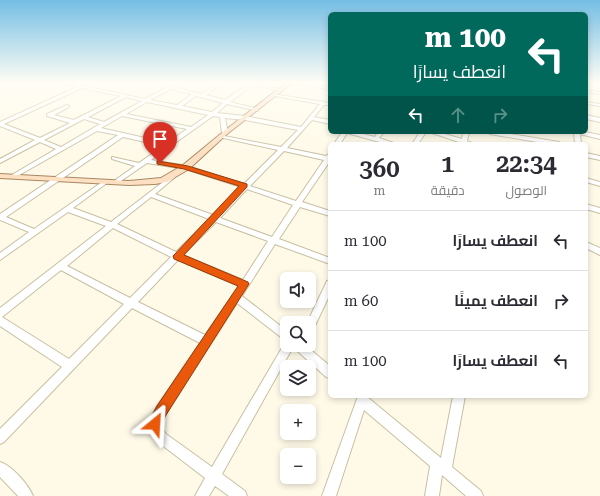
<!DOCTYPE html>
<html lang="ar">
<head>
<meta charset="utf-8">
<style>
  :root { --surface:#fff; --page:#f2f2f3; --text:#2b2b33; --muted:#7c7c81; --line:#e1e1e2 }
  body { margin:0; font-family:"Roboto Serif",Cairo,serif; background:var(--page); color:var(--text); direction:rtl; height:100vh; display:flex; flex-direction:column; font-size:15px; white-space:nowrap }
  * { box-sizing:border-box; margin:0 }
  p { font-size:13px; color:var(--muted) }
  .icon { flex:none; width:22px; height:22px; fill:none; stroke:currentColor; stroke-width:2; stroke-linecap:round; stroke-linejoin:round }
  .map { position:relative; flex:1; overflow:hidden; direction:ltr }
  .side { position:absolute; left:328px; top:142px; width:260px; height:256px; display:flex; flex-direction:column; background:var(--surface); border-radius:6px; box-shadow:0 2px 6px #0003; direction:rtl }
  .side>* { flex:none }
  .top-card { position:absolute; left:328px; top:12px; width:260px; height:122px; border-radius:6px; box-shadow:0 2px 6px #0003; direction:rtl; background:#00695c; color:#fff; overflow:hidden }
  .tools { position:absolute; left:280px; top:272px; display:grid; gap:8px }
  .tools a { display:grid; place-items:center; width:36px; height:36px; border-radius:6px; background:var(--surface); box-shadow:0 2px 6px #0003; font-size:20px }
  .pin { position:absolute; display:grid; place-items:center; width:34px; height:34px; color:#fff; margin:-41px -17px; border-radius:50% 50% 50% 0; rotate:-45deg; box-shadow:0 0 4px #0007 }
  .pin .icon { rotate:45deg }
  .me { position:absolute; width:44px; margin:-22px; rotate:27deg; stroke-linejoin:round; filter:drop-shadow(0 0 3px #0008) }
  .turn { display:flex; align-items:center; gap:14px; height:84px; padding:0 16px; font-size:18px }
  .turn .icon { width:52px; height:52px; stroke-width:2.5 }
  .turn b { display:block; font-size:28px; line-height:34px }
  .lanes { display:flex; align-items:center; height:38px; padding:0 16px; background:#0003; justify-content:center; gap:20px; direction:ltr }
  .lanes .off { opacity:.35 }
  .eta { display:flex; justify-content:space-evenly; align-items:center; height:68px; text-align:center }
  .eta b { font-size:24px; font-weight:600; line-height:28px }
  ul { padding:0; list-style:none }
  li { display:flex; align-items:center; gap:12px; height:60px; padding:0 16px; border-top:1px solid var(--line) }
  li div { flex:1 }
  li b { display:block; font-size:15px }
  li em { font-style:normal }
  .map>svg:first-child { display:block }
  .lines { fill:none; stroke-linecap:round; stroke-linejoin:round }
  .minor-casing { stroke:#c7c0a2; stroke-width:2 }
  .major-casing { stroke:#a88864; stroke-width:2 }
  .minor { fill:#fff; fill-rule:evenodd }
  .major { fill:#fce0c1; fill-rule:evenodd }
  .route { fill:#ea580c; stroke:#983908 }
</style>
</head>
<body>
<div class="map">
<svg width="600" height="496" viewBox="0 0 600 496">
  <rect width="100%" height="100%" fill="#fffae8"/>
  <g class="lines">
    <g class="minor-casing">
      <path id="minor" d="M61 83H71L145 99 169 86 202 94 218 83H223L206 95 225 100 250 83 283 90 281 91 253 85 230 102 258 109V111L227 104 217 113 245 116 301 127 320 104 275 96 273 95V94L330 103V105H324L314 117 330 120V124L312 120 287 148 326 156 330 153V161L302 202 330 211V216L300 207 279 239 330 258V264L275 244 242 296 287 331V345H305L330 366V378L326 377 293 347 222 474 245 491 247 496H229L215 486 209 496H195L205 478 158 442 149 429 150 419 157 406 200 343 132 308 4 442 0 444V429L62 367 0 326V308L106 226 68 212 0 260V253L29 232 0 220V214L118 135 97 131 14 178H10V176L56 149 40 142 0 163V159L35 140 0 126V122L77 87ZM82 88 121 96 74 120 54 115 69 107V106L67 105 47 114V116L70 123 40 138 4 124ZM170 89 192 94 177 105 150 100ZM196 96 223 103 212 112 182 106ZM126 97 142 101 104 122 88 117ZM147 102 208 115 191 127 126 114ZM122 116 187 129 167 143 101 128ZM213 116 220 117 222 133 225 135 228 133 225 118 245 120 298 130 281 147 219 135V137L278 150 244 184 188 166 151 160ZM84 119 100 124 61 147 44 140ZM123 137 163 146 139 163 112 157V159L135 166 114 181V183H118L147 163 185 169 241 187 213 215 155 194 174 178 175 177 172 175 111 222 73 208 107 183V181L105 180 34 229 6 217ZM284 151 324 160 296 201 250 186ZM247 189 293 205 272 237 220 218ZM151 197 209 219 176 252 117 224ZM216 222 268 241 243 280 183 255ZM113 228 171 257 130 298 67 266ZM178 260 239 286 205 335 138 302ZM61 270 124 304 69 359 2 317ZM237 303 286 341 212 467 166 434 161 427 162 420Z
        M297 83H307L330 88V90Z
        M586 90 600 92V94L586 92Z
        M586 102 600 104V106L586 104Z
        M586 115 600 118V122L586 119Z
        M342 132H355L375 137 378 132H384L379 138 397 144H387L347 133 340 144H334Z
        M420 132H426L418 144H412Z
        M429 132H438L462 139 463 132H469L467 141 474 144 462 143Z
        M487 132H499L559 142 562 144H549L490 134Z
        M574 132H585L600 135V139L580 134 581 144H575Z
        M586 153 600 156V160L586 157Z
        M586 178 600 182V186L586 182Z
        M586 204 600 208V213L586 209Z
        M586 242 600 248V255L586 248Z
        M330 280V294L312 332 309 333V323H307L327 281Z
        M358 396H366L441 458 453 396H465L452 467 481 491 483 496H466L442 475 439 496H425L430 466 364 410 336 496H322Z
        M0 462C12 466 28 484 33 496H18L0 477Z"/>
    </g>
    <g class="major-casing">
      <path id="major" d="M286 83H292L227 134 189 169 167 182 155 184 129 185 0 178V174L129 181 161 178 183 165 223 132Z"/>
    </g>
    <use href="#minor" class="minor"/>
    <use href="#major" class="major"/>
  </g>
  <linearGradient id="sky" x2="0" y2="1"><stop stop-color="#75bee4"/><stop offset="0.54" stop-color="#fffdf5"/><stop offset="1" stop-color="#fffdf5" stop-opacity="0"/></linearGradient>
  <rect width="600" height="153" fill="url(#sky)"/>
  <path class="route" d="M157 161 188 166 247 184V187L184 255 248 282 249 284 166 415 159 429 155 431 150 429 148 424 157 406 238 286 174 259 173 256 239 186 184 169 157 164Z"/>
</svg>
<div class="tools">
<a><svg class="icon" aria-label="sound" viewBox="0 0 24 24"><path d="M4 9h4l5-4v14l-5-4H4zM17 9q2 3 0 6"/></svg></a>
<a><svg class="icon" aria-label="search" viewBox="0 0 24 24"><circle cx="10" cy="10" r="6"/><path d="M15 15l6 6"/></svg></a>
<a><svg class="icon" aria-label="layers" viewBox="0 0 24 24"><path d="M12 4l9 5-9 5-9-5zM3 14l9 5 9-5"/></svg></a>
<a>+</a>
<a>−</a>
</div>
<div class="pin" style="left:160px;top:163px;background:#d93025"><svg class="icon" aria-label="arrive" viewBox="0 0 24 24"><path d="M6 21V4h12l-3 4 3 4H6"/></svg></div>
<svg class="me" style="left:155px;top:424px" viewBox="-20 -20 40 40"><path d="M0-17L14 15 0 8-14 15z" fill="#ea580c" stroke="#fff" stroke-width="4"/></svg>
<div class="top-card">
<div class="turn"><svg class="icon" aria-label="left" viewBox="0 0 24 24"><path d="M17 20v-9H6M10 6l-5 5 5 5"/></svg><div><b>100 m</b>انعطف يسارًا</div></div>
<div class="lanes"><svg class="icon" aria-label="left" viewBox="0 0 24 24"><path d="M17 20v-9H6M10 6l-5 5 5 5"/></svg><svg class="icon off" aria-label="ahead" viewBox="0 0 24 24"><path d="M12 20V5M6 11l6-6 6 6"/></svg><svg class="icon off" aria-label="right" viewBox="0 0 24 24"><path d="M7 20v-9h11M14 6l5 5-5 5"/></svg></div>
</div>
<section class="side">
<div class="eta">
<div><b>22:34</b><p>الوصول</p></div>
<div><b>1</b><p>دقيقة</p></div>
<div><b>360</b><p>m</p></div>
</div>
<ul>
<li><svg class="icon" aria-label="left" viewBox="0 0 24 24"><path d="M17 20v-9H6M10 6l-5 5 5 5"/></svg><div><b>انعطف يسارًا</b></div><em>100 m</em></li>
<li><svg class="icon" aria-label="right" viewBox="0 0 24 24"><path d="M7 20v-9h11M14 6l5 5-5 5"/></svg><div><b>انعطف يمينًا</b></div><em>60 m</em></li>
<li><svg class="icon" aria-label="left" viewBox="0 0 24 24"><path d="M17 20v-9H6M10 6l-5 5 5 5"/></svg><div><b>انعطف يسارًا</b></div><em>100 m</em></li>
</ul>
</section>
</div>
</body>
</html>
